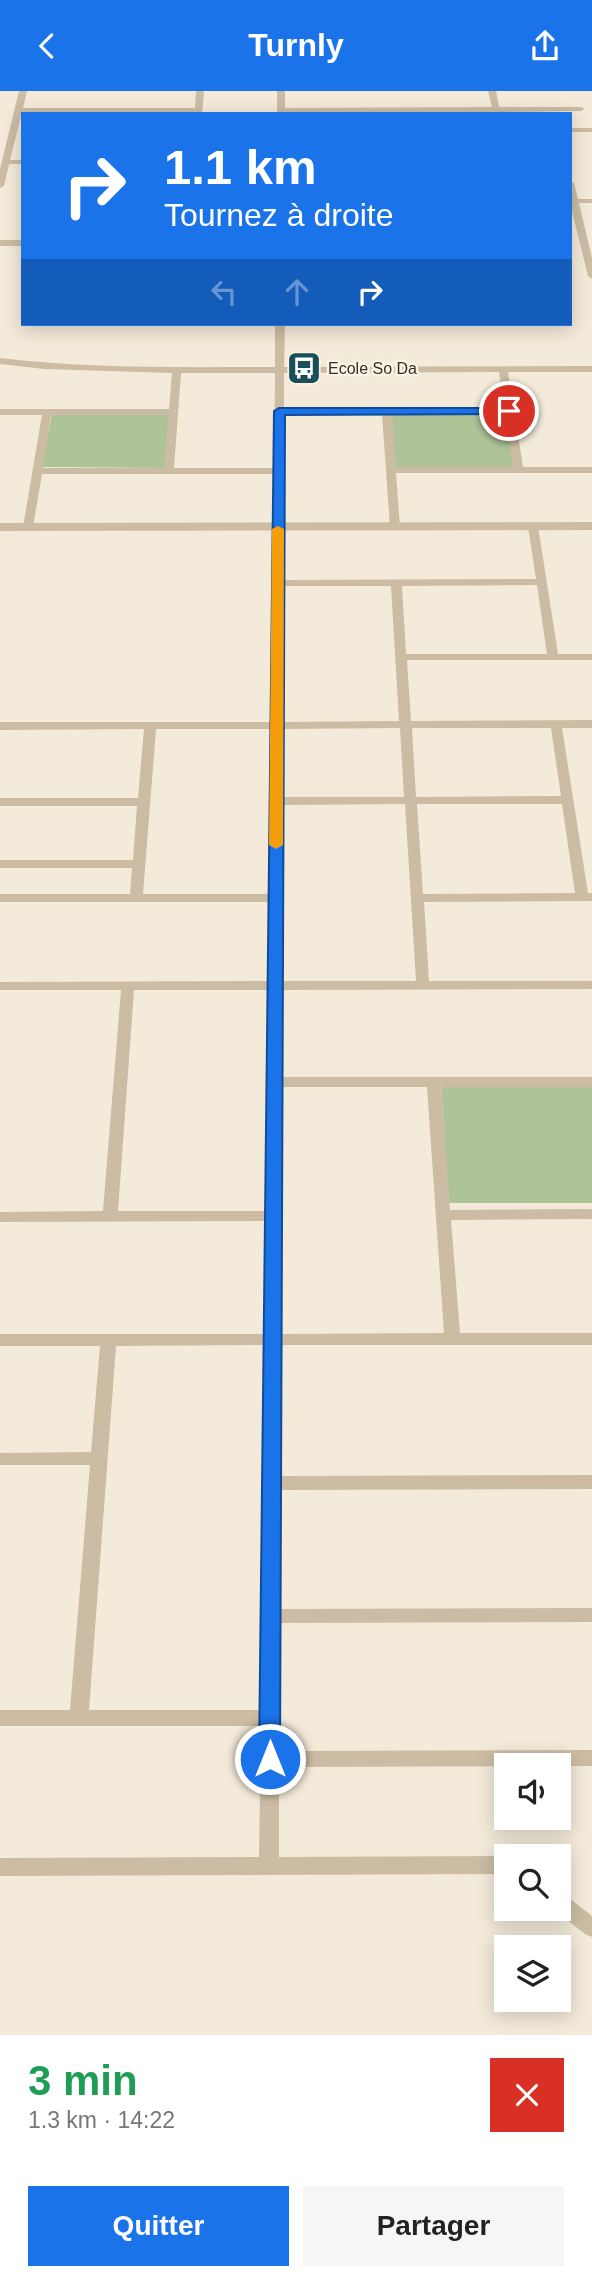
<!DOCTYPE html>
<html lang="fr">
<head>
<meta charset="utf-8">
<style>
  :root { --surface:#fff; --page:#f6f6f6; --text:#222; --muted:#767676; --accent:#1a73e8 }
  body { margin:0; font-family:Arial,sans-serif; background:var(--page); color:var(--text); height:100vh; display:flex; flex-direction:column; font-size:26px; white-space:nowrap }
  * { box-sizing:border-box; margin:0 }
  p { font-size:23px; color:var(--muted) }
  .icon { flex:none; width:38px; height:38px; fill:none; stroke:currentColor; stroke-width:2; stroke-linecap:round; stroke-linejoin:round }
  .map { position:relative; height:1944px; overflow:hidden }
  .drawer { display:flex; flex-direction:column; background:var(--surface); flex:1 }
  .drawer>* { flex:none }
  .banner { position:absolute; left:21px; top:21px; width:551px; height:214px; border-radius:0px; box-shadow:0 4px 18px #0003; background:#1a73e8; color:#fff; overflow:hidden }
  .buttons { position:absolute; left:494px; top:1662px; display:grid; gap:14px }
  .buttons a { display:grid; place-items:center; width:77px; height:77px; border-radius:0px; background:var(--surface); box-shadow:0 4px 18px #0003; font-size:35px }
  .pin { position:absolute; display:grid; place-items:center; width:60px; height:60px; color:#fff; margin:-30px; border:4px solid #fff; border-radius:50%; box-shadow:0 2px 7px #0007 }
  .me { position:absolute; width:77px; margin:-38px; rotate:0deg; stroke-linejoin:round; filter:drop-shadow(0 0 5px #0008) }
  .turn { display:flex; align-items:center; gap:24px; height:147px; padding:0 28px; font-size:32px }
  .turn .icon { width:91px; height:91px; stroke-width:2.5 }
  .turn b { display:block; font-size:49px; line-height:60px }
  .lanes { display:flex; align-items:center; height:66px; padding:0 28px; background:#0003; justify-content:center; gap:35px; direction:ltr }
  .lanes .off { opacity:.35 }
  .round { display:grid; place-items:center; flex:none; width:74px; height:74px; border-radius:0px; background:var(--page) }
  .overview { display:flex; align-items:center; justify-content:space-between; height:119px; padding:0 28px }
  h1 { font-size:42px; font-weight:600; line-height:52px; color:#1e9e55 }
  .button { display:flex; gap:14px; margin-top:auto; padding:14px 28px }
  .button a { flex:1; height:80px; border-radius:0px; background:var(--accent); color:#fff; font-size:28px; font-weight:600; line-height:80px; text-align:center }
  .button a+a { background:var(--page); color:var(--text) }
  header { display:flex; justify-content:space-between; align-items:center; height:91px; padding:0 28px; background:var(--accent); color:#fff; font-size:32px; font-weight:600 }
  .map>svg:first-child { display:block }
  .green { fill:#afc398 }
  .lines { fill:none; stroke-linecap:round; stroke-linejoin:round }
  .minor { fill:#ccbca4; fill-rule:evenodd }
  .tertiary { fill:#ccbca4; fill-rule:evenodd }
  .route { fill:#1a73e8; stroke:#114b97; stroke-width:2 }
  .slow { fill:#f59e0b }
  .labels { text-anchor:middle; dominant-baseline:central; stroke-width:5; stroke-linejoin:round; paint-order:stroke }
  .far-poi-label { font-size:16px; fill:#372e26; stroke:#fbf4e5; text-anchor:start }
</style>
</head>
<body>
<header><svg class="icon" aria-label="back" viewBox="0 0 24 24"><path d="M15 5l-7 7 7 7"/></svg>Turnly<svg class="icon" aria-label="share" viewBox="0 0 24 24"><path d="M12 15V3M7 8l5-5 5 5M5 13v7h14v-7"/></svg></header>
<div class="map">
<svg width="592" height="1944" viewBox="0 0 592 1944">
  <rect width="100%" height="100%" fill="#f3ead9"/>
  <path class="green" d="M52 322 170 323 165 377 42 376Z
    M390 322H508L516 376H393Z
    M441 993 592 994V1112H448Z"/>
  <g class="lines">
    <path class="minor" d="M19 0H27L23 17H195L196 0H204L202 23 22 21 10 69H23V73H9L4 95 0 97V78Z
      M277 0H285V17L492 16 488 0H496L499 16H581L585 18 581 20 500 21 501 23H493V21L277 23Z
      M570 37H592V41H570Z
      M570 90 574 92 578 108H592V112H579L592 167V188L588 185 570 112Z
      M0 149H23V155H0Z
      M275 233H285L284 276 592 275V281H508L523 376H592V382H396L400 436 395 439 390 436 382 323H284V489L536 488 528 435 533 432 538 435 558 563H592V569H407L411 630 592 629V637H562L588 802H592V810L424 811 429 890H592V898L282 899V986H592V996H441L450 1119 592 1118V1128L451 1129 460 1242H592V1254H281L280 1385 592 1384V1398L280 1399V1518L592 1517V1531L280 1532 279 1660 592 1659V1675L279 1676V1766L506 1765V1783L0 1785V1767L259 1766 261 1635H0V1619H70L90 1374H0V1362L91 1361 100 1255H0V1243H265L266 1130 0 1131V1121L103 1120 121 899H0V891L269 890V811H0V803H130L132 777H0V769H133L137 715H0V707H138L144 638 0 639V631H271L274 383H42L33 436 28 439 24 438 23 436 42 324H0V318H169L172 282 44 278 0 273V267C91 278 183 276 275 276ZM499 281 504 317H284V282ZM181 282H275L274 377H174ZM392 323H505L513 376H396ZM51 324H169L164 377H43ZM537 494 547 563H406L402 495ZM284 495H391L399 630 283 631ZM400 637 404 706H283V638ZM412 637H551L561 705 416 706ZM156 638H271L269 803H143ZM405 713 416 890H282L283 714ZM417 713H562L575 802 423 803ZM134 899H268L266 1120H118ZM282 996H427L444 1242 281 1243ZM265 1254 261 1619H89L116 1255Z
      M558 1801 565 1804 592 1825V1846L585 1843 553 1818H558Z"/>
    <path class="tertiary" d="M592 431V439L0 440V432Z"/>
  </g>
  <path class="route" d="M279 317H509L515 320 509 323 285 324 280 1668 277 1674 270 1677 262 1674 259 1668 274 320Z"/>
  <path class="slow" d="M278 435 284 438 283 754 276 758 269 754 272 438Z"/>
  <defs>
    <g id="bus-square" transform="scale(1.75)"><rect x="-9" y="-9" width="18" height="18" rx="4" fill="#194e5b" stroke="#fbf4e5"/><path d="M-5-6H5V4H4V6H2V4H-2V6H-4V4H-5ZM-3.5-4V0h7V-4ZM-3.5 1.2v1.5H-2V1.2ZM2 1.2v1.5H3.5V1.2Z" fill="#fff"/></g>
  </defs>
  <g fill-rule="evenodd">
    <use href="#bus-square" x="304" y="277"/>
  </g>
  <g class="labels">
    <g class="far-poi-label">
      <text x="328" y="277">Ecole So Da</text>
    </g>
  </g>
</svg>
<div class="buttons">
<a><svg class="icon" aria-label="sound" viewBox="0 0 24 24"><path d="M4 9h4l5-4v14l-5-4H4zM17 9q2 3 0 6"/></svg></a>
<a><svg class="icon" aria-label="search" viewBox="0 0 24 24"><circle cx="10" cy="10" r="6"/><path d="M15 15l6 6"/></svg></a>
<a><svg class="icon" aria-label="layers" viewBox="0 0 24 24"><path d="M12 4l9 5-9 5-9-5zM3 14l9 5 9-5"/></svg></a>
</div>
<div class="pin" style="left:509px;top:320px;background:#d93025"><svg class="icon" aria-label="arrive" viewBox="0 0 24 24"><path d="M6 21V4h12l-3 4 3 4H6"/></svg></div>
<svg class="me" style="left:270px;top:1668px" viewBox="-20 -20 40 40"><circle r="17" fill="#1a73e8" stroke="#fff" stroke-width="3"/><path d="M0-11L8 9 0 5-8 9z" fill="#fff"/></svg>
<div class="banner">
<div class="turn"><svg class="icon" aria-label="right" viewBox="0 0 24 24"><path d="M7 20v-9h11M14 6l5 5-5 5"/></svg><div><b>1.1 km</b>Tournez à droite</div></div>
<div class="lanes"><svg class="icon off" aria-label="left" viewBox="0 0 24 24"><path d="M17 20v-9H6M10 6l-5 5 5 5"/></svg><svg class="icon off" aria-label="ahead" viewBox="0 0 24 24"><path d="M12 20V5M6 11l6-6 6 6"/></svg><svg class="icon" aria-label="right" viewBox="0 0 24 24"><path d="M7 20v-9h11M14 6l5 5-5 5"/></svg></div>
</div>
</div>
<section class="drawer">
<div class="overview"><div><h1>3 min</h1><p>1.3 km · 14:22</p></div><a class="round" style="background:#d93025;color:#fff"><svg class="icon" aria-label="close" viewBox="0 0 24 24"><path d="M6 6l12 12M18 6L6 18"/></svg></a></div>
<div class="button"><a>Quitter</a><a>Partager</a></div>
</section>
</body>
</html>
